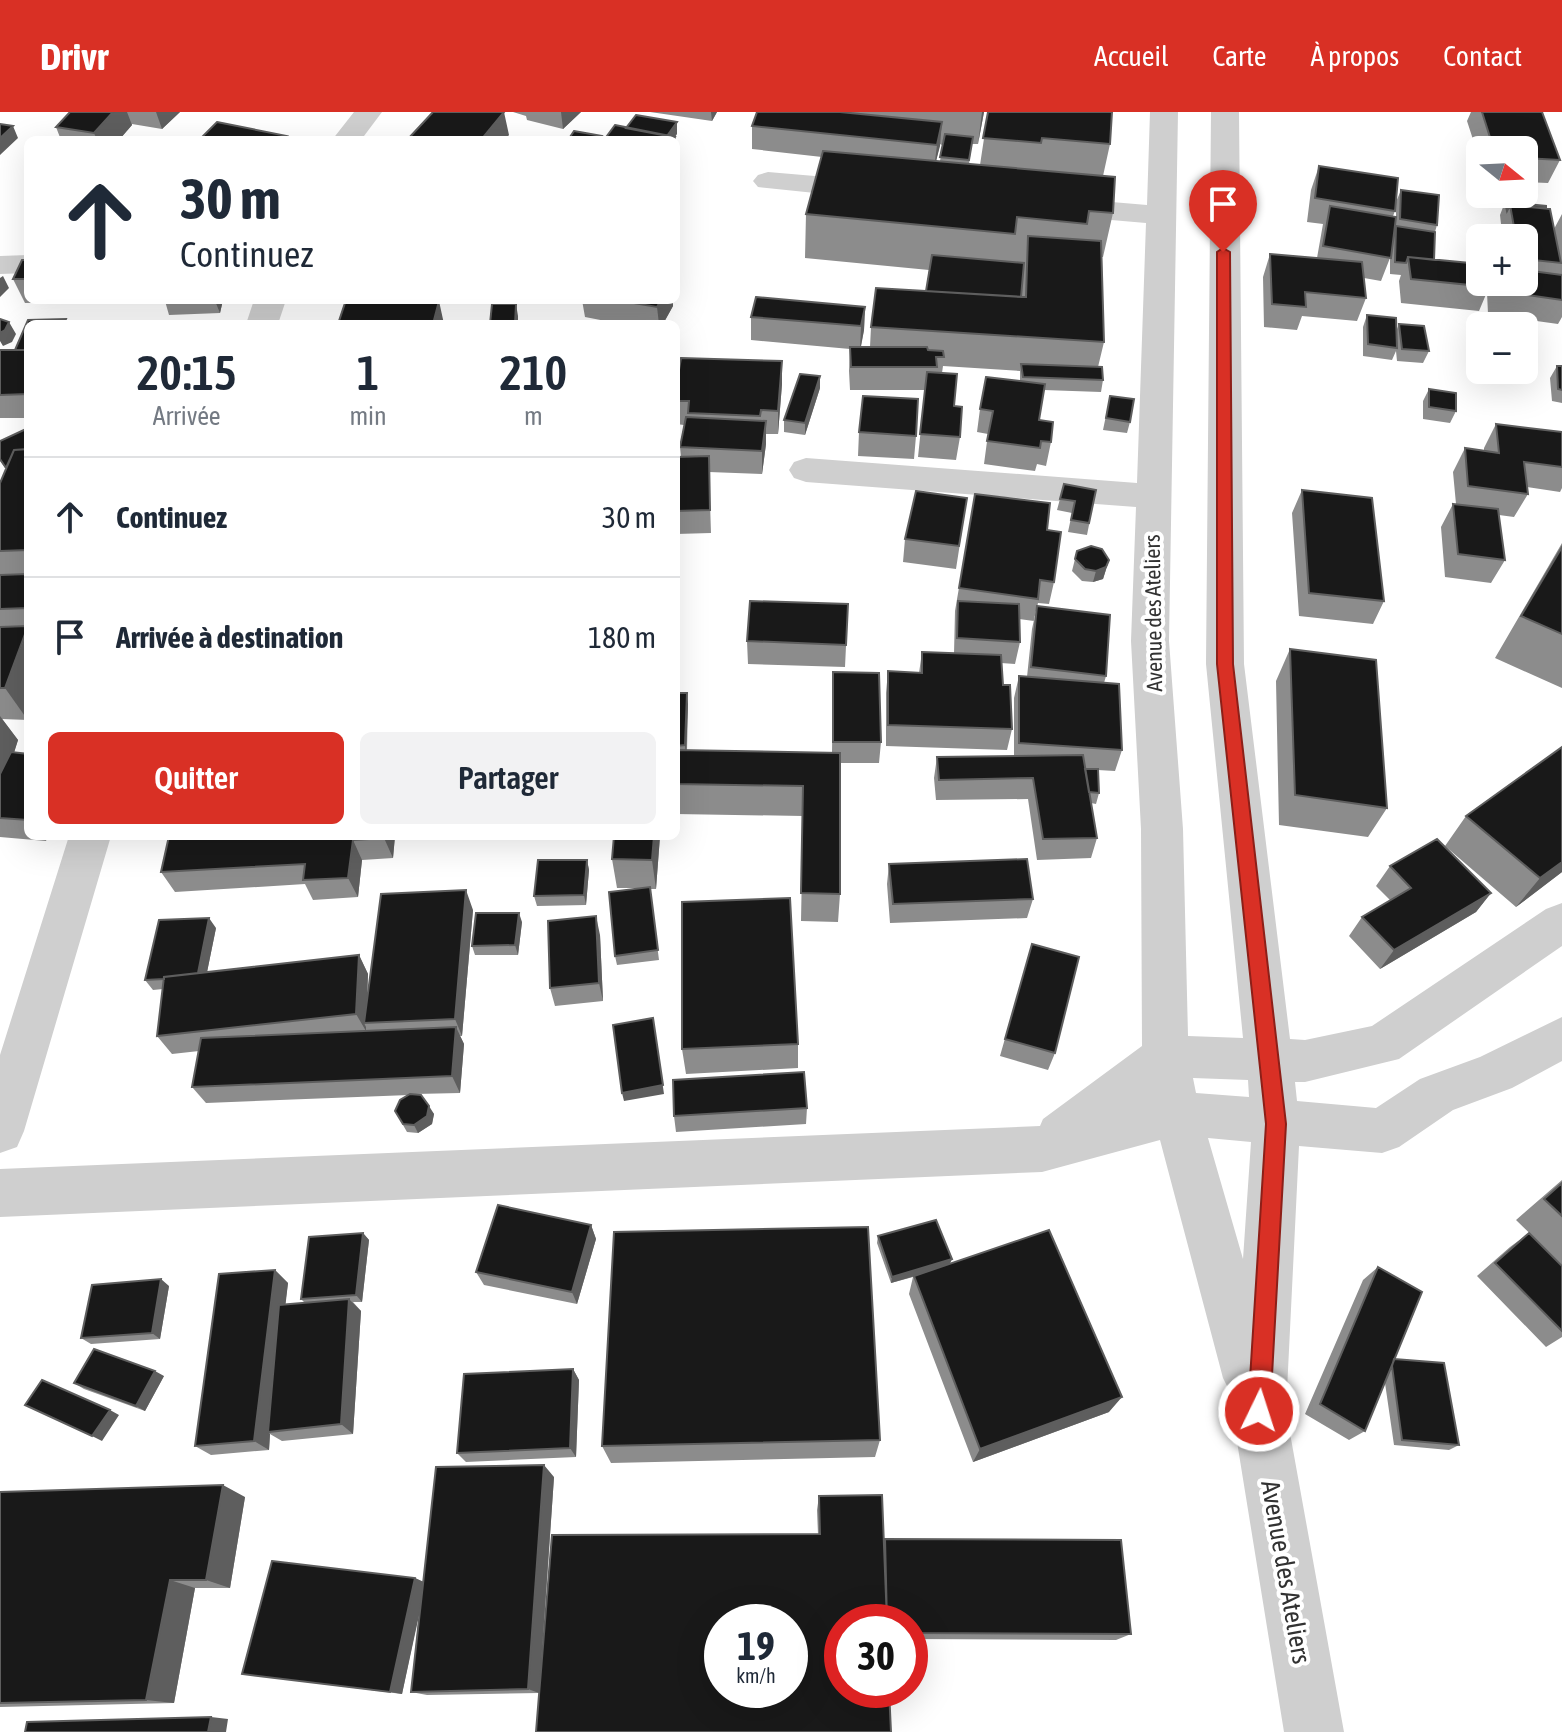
<!DOCTYPE html>
<html lang="fr">
<head>
<meta charset="utf-8">
<style>
  :root { --surface:#fff; --page:#f2f2f3; --text:#1f2937; --muted:#747a83; --line:#e0e1e3; --accent:#d93025 }
  body { margin:0; font-family:"Asap Condensed",sans-serif; background:var(--page); color:var(--text); height:100vh; display:flex; flex-direction:column; font-size:30px; white-space:nowrap }
  * { box-sizing:border-box; margin:0 }
  p { font-size:26px; color:var(--muted) }
  .icon { flex:none; width:44px; height:44px; fill:none; stroke:currentColor; stroke-width:2; stroke-linecap:round; stroke-linejoin:round }
  .map { position:relative; flex:1; overflow:hidden }
  .drawer { position:absolute; left:24px; top:208px; width:656px; height:520px; display:flex; flex-direction:column; background:var(--surface); border-radius:12px; box-shadow:0 8px 32px #0002 }
  .drawer>* { flex:none }
  .guide { position:absolute; left:24px; top:24px; width:656px; height:168px; border-radius:12px; box-shadow:0 8px 32px #0002; background:#fff; color:var(--text); overflow:hidden }
  .needle { width:52px; rotate:108deg }
  .tools { position:absolute; left:1466px; top:24px; display:grid; gap:16px }
  .tools a { display:grid; place-items:center; width:72px; height:72px; border-radius:12px; background:var(--surface); box-shadow:0 8px 32px #0002; font-size:40px }
  .speed { position:absolute; left:704px; top:1492px; display:flex; gap:16px; font-size:40px; font-weight:700; text-align:center }
  .speed>* { display:grid; place-content:center; width:104px; height:104px; border-radius:50%; background:var(--surface); box-shadow:0 8px 32px #0002; line-height:1 }
  .speed small { font-size:20px; font-weight:400 }
  .speed .limit { border:12px solid #d22; background:#fff; color:#111 }
  .pin { position:absolute; display:grid; place-items:center; width:68px; height:68px; color:#fff; margin:-82px -34px; border-radius:50% 50% 50% 0; rotate:-45deg; box-shadow:0 0 8px #0007 }
  .pin .icon { rotate:45deg }
  .me { position:absolute; width:88px; margin:-44px; rotate:4deg; stroke-linejoin:round; filter:drop-shadow(0 0 6px #0008) }
  .turn { display:flex; align-items:center; gap:28px; height:168px; padding:0 24px; font-size:36px }
  .turn .icon { width:104px; height:104px; stroke-width:2.5 }
  .turn b { display:block; font-size:56px; line-height:68px }
  .eta { display:flex; justify-content:space-evenly; align-items:center; height:136px; text-align:center }
  .eta b { font-size:48px; font-weight:600; line-height:56px }
  .cta { display:flex; gap:16px; margin-top:auto; padding:16px 24px }
  .cta a { flex:1; height:92px; border-radius:12px; background:var(--accent); color:#fff; font-size:32px; font-weight:600; line-height:92px; text-align:center }
  .cta a+a { background:var(--page); color:var(--text) }
  ul { padding:0; list-style:none }
  li { display:flex; align-items:center; gap:24px; height:120px; padding:0 24px; border-top:2px solid var(--line) }
  li div { flex:1 }
  li b { display:block; font-size:30px }
  li em { font-style:normal }
  header { display:flex; align-items:center; gap:48px; box-sizing:border-box; height:112px; padding:0 40px; background:var(--accent); color:#fff }
  header strong { font-size:38px }
  nav { display:flex; gap:44px; margin-inline-start:auto; font-size:28px }
  .map>svg:first-child { display:block }
  .lines { fill:none; stroke-linecap:round; stroke-linejoin:round }
  .minor { fill:#cfcfcf; fill-rule:evenodd }
  .wall { fill:#8c8c8c; fill-rule:evenodd }
  .shaded-wall { fill:#5e5e5e }
  .building { fill:#191919; stroke:#5e5e5e; stroke-width:2; fill-rule:evenodd }
  .route { fill:#d93025; stroke:#8d1f18; stroke-width:2 }
  .labels { text-anchor:middle; dominant-baseline:central; stroke-width:8; stroke-linejoin:round; paint-order:stroke }
  .street-label { font-size:22px; fill:#323232; stroke:#fff }
  .near-street-label { font-size:26px; fill:#323232; stroke:#fff }
</style>
</head>
<body>
<header>
<strong>Drivr</strong>
<nav><a>Accueil</a><a>Carte</a><a>À propos</a><a>Contact</a></nav>
</header>
<div class="map">
<svg width="1562" height="1620" viewBox="0 0 1562 1620">
  <rect width="100%" height="100%" fill="#fff"/>
  <g class="lines">
    <path class="minor" d="M354 0H382L361 28H332Z
      M1150 0H1178L1169 529 1183 717 1188 924 1243 926 1206 552 1211 0H1239L1244 552 1290 927 1305 928 1372 914 1546 797 1562 791V834L1399 947 1305 970H1295L1297 989 1376 996 1420 967 1480 945 1562 905V949L1512 976 1453 998 1399 1035 1382 1041 1299 1034 1286 1299 1344 1620H1284L1232 1299 1233 1286 1223 1266 1160 1028 1042 1060 0 1105V1057L1040 1014 1043 1007 1142 934 1141 717 1131 529 1136 395 806 370 794 366 789 358 794 350 806 346 1137 371 1146 111 1053 103 1043 100 1038 94 1043 88 1053 85 1147 93ZM1193 966 1248 968 1249 985 1196 981ZM1208 1026 1251 1030 1243 1147Z
      M768 60 873 69 883 72 888 78 883 84 873 87 758 75 753 69 758 63Z
      M28 143V161L0 162V144Z
      M254 188H286L278 212H246Z
      M69 724H111L24 1019 17 1035 0 1041V943Z"/>
  </g>
  <path class="wall" d="M70 0H180L162 17 132 12V13L119 28H61L56 15Z
    M513 0H581L563 17 527 8 526 4Z
    M650 0H717L712 9Z
    M757 0H984L978 32H972L969 52 980 53 988 0 1110 32 1103 64 1113 101 1103 145H1102L1104 230 1098 255 1103 268 1101 280 1044 278 1039 308 1051 330 1046 354 1037 352 1035 359 984 352 988 322 977 320 980 297 1020 269V259L943 254 942 261 954 294 960 325 956 348 918 345 925 278H850L849 259 850 237 751 228V205L865 195 864 218 861 235H870L871 215 926 179 929 158 805 146 806 102 822 45 752 37V14ZM944 25 940 49H936L940 32 942 33Z
    M1471 0H1542L1560 48 1548 71 1524 70V38H1480V49L1467 9Z
    M1319 54 1395 99 1393 104 1396 105V90L1401 78 1437 113 1435 120 1434 148 1489 173 1491 170H1524V126H1501L1499 116 1501 112 1500 103 1505 90 1554 117 1562 102V205L1558 212 1488 202 1487 180 1479 199 1401 191 1399 169 1401 163 1390 162V146L1381 169 1364 166 1366 186 1357 209 1302 204 1297 218 1264 215 1263 165 1270 142 1317 146 1323 112 1307 110 1311 78Z
    M28 148V188H223L220 201 169 203 165 189 25 191 13 167Z
    M582 188H673V194L663 212H621L585 205Z
    M1367 203 1397 217 1399 212 1429 239 1423 251 1397 249 1396 239 1392 248 1363 244V215Z
    M28 212V306H0V238H15Z
    M782 249V272L778 322H766V332L762 362 709 360 711 421 676 422V345H681L680 335 684 313 676 312V275Z
    M1557 254H1562V291L1552 289 1550 266Z
    M820 264V276L805 323 784 320V308Z
    M1429 277 1456 299 1450 311 1423 307V289Z
    M1110 284 1130 310 1127 321 1103 318Z
    M1496 312 1562 320V376L1560 380 1527 375 1528 382 1514 405 1499 403 1505 448 1491 471 1445 465 1441 415 1453 392H1456L1453 360 1465 336 1484 339V336Z
    M28 319V608L2 607 18 628 14 640 28 642V724H48L46 729 0 725V368L1 369 6 357 0 349V329Z
    M859 320 916 324 914 347 858 344Z
    M1064 372 1096 378 1087 423 1068 420 1072 401 1057 398Z
    M1302 378 1384 489 1373 512 1299 504 1292 401Z
    M975 382 1047 418 1054 470 1049 492 1038 491 1034 509 1019 507 1020 530 1015 552 1001 551 1003 573 1012 617 1007 638 886 634V581L888 559 919 561 922 540 954 542 955 499Z
    M967 386 956 457 903 450 905 427Z
    M1562 431V576L1495 546Z
    M1077 439 1109 448 1103 467 1093 470 1082 469 1072 459Z
    M848 492 845 555 748 552 747 529Z
    M1037 494 1106 564 1104 571 1122 638 1115 659 1098 658 1099 681 1096 692 1091 691 1097 726 1091 746 1037 748 1028 687 936 688 934 666 937 645 1014 644V586L1019 564 1027 565 1032 517Z
    M1290 537 1387 696 1368 725 1279 713 1276 569Z
    M833 560 881 630 879 651H840V782L838 810 801 809 803 704 676 702V581L688 592 687 638 832 641Z
    M1466 704 1562 760 1516 795 1445 734Z
    M169 724H395L393 746 362 748 358 785 313 788 305 772 175 780 161 760Z
    M614 724H660L656 777H650L659 848 617 853 615 844 638 776H617L612 747Z
    M587 748 589 758 586 793 537 794 534 784Z
    M889 752 1033 787 1027 806 890 811 887 772Z
    M1390 754 1491 781 1476 800 1380 857 1349 824 1362 805 1391 789 1376 774Z
    M473 798 462 924H460L464 932 460 981 415 982 434 1002 432 1012 418 1021 407 1020 395 999 409 983 206 991 192 975 199 939 172 942 157 924 163 877 153 878 145 868 216 816 207 860 359 843 368 862 367 887Z
    M522 810 518 843H475L472 834Z
    M600 823 603 889 555 894 550 876Z
    M1032 832 1055 941 1048 958 1000 944Z
    M798 932V956L686 962 682 937Z
    M807 996 806 1012 676 1020 674 1004Z
    M1562 1068V1153L1516 1108Z
    M591 1113 596 1127 577 1192 484 1173 476 1160Z
    M363 1121 369 1128 362 1190H353L361 1199 353 1322 282 1329 270 1322 269 1338 211 1343 195 1334 275 1158 288 1171 285 1193 305 1191 301 1187Z
    M1529 1121 1562 1154V1225L1546 1235 1477 1164 1510 1135Z
    M878 1124 950 1151 1109 1300 973 1350 909 1182 913 1165 891 1171 877 1131Z
    M1378 1155 1394 1247 1459 1333 1449 1338 1394 1333 1385 1271 1365 1319 1349 1328 1305 1302 1363 1168Z
    M169 1174 160 1227 91 1232 81 1226Z
    M573 1257 579 1268 576 1345 466 1350 457 1341Z
    M164 1264 145 1299 84 1277 74 1271Z
    M880 1328 875 1345 611 1351 602 1334Z
    M554 1365 541 1558 818 1422 817 1398 819 1384 884 1428 1131 1522 1116 1528 910 1527V1510L539 1581 427 1583 411 1580 419 1501 402 1582 242 1562 415 1466 423 1470Z
    M0 1380 245 1385 230 1476H195L174 1591 0 1595Z"/>
  <path class="shaded-wall" d="M113 0H127L132 13 119 28H97L94 21Z
    M156 0H180L162 17Z
    M504 0 509 23 505 28H481Z
    M561 0H581L563 17Z
    M711 0H717L712 9Z
    M982 0H984L978 32Z
    M677 10V22L675 25 676 28H664Z
    M942 10 940 34 934 57 937 33Z
    M13 14 18 26 0 43V26Z
    M3 164 9 176 0 185V166Z
    M215 188H223L220 201 215 189Z
    M661 188H673V194L663 212H659L657 195Z
    M439 189 444 212H433Z
    M516 192 518 204V212H515Z
    M865 195 864 218 860 238 861 214Z
    M9 210 16 222 12 230 3 234 0 229V221Z
    M782 249V272L778 322V299Z
    M820 264V276L805 323V311Z
    M766 309V332L762 362V339Z
    M1109 448 1103 467 1093 470 1096 459Z
    M28 517V606L25 604 27 607 5 576Z
    M687 581 688 592 686 644 685 633Z
    M0 604 18 628 0 686Z
    M384 724H395L393 746 384 726Z
    M654 724H660L656 777 652 748Z
    M353 728 362 748 358 785 348 766Z
    M587 748 589 758 586 793 584 783Z
    M1562 750V760L1516 795 1540 766Z
    M466 778 473 798 462 924 455 907Z
    M1491 781 1476 800 1380 857 1394 838Z
    M519 801 522 810 518 843 515 833Z
    M596 804 600 823 603 889 599 871Z
    M209 806 216 816 204 875 197 866Z
    M359 843 368 862 366 911H364L366 915V919L356 902Z
    M653 906 664 982 624 989 622 981Z
    M456 915 464 932 460 981 452 964Z
    M429 994 434 1002 432 1012 418 1021 414 1013Z
    M591 1113 596 1127 577 1192 572 1180Z
    M363 1121 369 1128 362 1190 356 1183Z
    M952 1147 949 1154 891 1171 892 1165Z
    M275 1158 288 1171 271 1319 268 1320 270 1322 269 1338 254 1329Z
    M161 1167 169 1174 160 1227 152 1221Z
    M349 1187 361 1199 353 1322 341 1312Z
    M573 1257 579 1268 576 1345 570 1336Z
    M155 1259 164 1264 145 1299 136 1294Z
    M1122 1285 1109 1300 973 1350 980 1337Z
    M110 1298 119 1303 102 1329 92 1324Z
    M544 1353 554 1365 539 1581 528 1577Z
    M223 1373 245 1385 230 1476 206 1468Z
    M415 1466 426 1471 402 1582 390 1580Z
    M170 1468 195 1476 174 1591 146 1588Z
    M211 1605 228 1607 226 1620H208Z"/>
  <path class="building" d="M70 0H113L94 21 56 15Z
    M433 0H504L481 28H407Z
    M757 0H840L942 10 937 33 752 14Z
    M988 0H1112L1110 32 1042 26 1041 31 983 26Z
    M1482 0H1542L1560 48 1524 46V38H1494Z
    M636 3 677 10 667 24 626 16Z
    M217 10 287 24 283 28H219L202 25Z
    M0 12 13 14 0 26Z
    M615 13 675 25 673 28H604Z
    M574 19 602 24 600 28H568Z
    M945 22 973 25 969 48 940 45Z
    M823 39 1115 65 1113 101 1089 99 1087 112 1017 105 1015 122 806 102Z
    M1319 54 1398 66 1395 99 1315 86Z
    M1401 78 1439 83 1437 113 1400 107Z
    M1505 90 1546 94V96L1510 93 1507 99Z
    M1510 93 1550 97 1561 151 1524 147V126H1516Z
    M1330 94 1396 105 1391 146 1323 134Z
    M1396 114 1435 120 1434 148 1408 145 1406 151 1395 150Z
    M1028 124 1101 129 1104 230 871 215 876 176 1026 185Z
    M1270 142 1362 150 1366 186 1305 180 1306 195 1272 192Z
    M932 143 1024 151 1021 185 926 179Z
    M1408 145 1480 152V170H1489L1490 175 1411 167Z
    M22 148H28V167H13Z
    M1524 158 1562 163V188L1499 179V170H1524Z
    M756 185 865 195 861 214 751 205Z
    M165 188H215L164 191Z
    M346 188H371L439 189 433 212H338Z
    M616 188H661L657 195Z
    M492 192H516L515 212H490Z
    M1367 203 1396 206 1397 236 1368 232Z
    M0 207 9 210 5 218 0 221Z
    M66 207 64 212H28V238H15L28 208Z
    M1399 212 1424 214 1429 239 1402 237Z
    M850 235H927L928 238 943 239 944 245H936L937 255H851Z
    M0 238H28V282L0 283Z
    M681 246 782 249 778 299 761 298 760 304 688 301 689 289H676V275Z
    M1021 252 1102 255 1103 268 1023 265Z
    M1557 254H1562V278L1558 277Z
    M927 260 957 262 954 294 962 295 960 325 920 322Z
    M800 262 820 264 805 311 784 308Z
    M986 265 1045 272 1039 308 1053 310 1051 330 1041 329 1040 336 987 329 993 299 980 297Z
    M1429 277 1456 281V299L1429 295Z
    M863 284 918 287 916 324 859 320Z
    M1110 284 1134 287 1130 310 1106 306Z
    M686 305 766 309 762 339 680 335Z
    M1496 312 1562 320V355L1524 350 1528 382 1468 374 1465 336 1499 341Z
    M26 317 28 319V337L14 338 6 356 0 347V329Z
    M28 337V438L0 439V371L14 338Z
    M709 344 710 398 676 399V345Z
    M1064 372 1096 378 1089 411 1071 408 1075 389 1060 387Z
    M1302 378 1372 386 1384 489 1309 481Z
    M916 379 967 386 959 434 905 427Z
    M975 382 1050 391 1047 418 1061 420 1054 470 1040 468 1038 487 959 476Z
    M1453 392 1498 397 1505 448 1458 442Z
    M1091 434 1102 437 1109 448 1106 455 1096 459 1085 457 1075 447 1077 439Z
    M1562 435V522L1521 504Z
    M28 462V496L0 497V463Z
    M750 489 848 492 846 533 747 529Z
    M958 489 1019 492 1020 530 957 526Z
    M1037 494 1110 503 1106 564 1031 555Z
    M28 514 5 576H0V515Z
    M1290 537 1376 548 1387 696 1295 683Z
    M922 540 1001 543 1003 573H1010L1012 617 888 613V559L922 561Z
    M833 560 879 561 881 630H833Z
    M1019 564 1119 572 1122 638 1019 631Z
    M676 581H687L685 633 676 634Z
    M1562 635V750L1540 766 1466 704Z
    M676 638 840 641V782L801 781 803 674 676 672Z
    M11 640 28 642V708L0 706V662Z
    M1083 643 1097 726 1043 727 1033 666 939 668 937 645Z
    M1085 657H1098L1099 681 1089 680Z
    M169 724H384V726L353 728 348 766 303 768 305 752 161 760Z
    M614 724H654L652 748 612 747Z
    M1437 727 1491 781 1394 838 1362 805 1411 776 1390 754Z
    M1027 747 1033 787 893 792 889 752Z
    M538 748H587L584 783 534 784Z
    M650 775 658 838 615 844 609 780Z
    M466 778 455 907 364 911 381 782Z
    M790 786 798 932 682 937V790Z
    M476 801H519L515 833 472 834Z
    M596 804 599 871 550 876 548 809Z
    M209 806 198 861 164 865V867L145 868 159 808Z
    M1032 832 1079 845 1055 941 1005 927Z
    M359 843 356 902 157 924 164 865Z
    M653 906 663 973 622 981 613 913Z
    M456 915 452 964 192 975 201 926Z
    M804 960 807 996 674 1004 673 968Z
    M410 982 421 983 429 994 427 1004 414 1013 403 1012 395 999 400 988Z
    M1562 1071V1104L1544 1087Z
    M498 1093 591 1113 572 1180 476 1160Z
    M936 1108 952 1147 892 1165 878 1124Z
    M868 1115 880 1328 602 1334 614 1120Z
    M1049 1118 1122 1285 980 1337 914 1164Z
    M363 1121 356 1183 301 1187 309 1125Z
    M1529 1121 1562 1154V1219L1495 1151Z
    M1378 1155 1422 1180 1365 1319 1320 1292Z
    M275 1158 254 1329 195 1334 219 1162Z
    M161 1167 152 1221 81 1226 92 1173Z
    M349 1187 341 1312 268 1320 279 1193Z
    M94 1237 155 1259 136 1294 74 1271Z
    M1394 1247 1444 1251 1459 1333 1402 1328 1392 1254Z
    M573 1257 570 1336 457 1341 464 1262Z
    M42 1268 110 1298 92 1324 25 1293Z
    M544 1353 528 1577 411 1580 436 1355Z
    M223 1373 206 1468H170L146 1588 0 1591V1380Z
    M882 1383 887 1510H842V1578H889L891 1620H536L552 1423 820 1422 819 1384ZM722 1510H790V1578H722Z
    M885 1427 1121 1428 1131 1522 910 1521V1510H887Z
    M272 1449 415 1466 390 1580 242 1562Z
    M211 1605 208 1620H25L27 1610Z"/>
  <path class="route" d="M1223 136 1230 140 1233 552 1286 1012 1270 1299 1267 1306 1259 1310 1251 1306 1248 1299 1266 1012 1217 552V140Z"/>
  <g class="labels">
    <g class="street-label">
      <text transform="translate(1153 501) rotate(-91)">Avenue des Ateliers</text>
    </g>
    <g class="near-street-label">
      <text transform="translate(1286 1460) rotate(80)">Avenue des Ateliers</text>
    </g>
  </g>
</svg>
<div class="tools">
<a><svg class="needle" viewBox="-14 -14 28 28"><path d="M0-13l5 13h-10z" fill="#e53935"/><path d="M0 13l5-13h-10z" fill="#747a83"/></svg></a>
<a>+</a>
<a>−</a>
</div>
<div class="speed"><div>19<small>km/h</small></div><div class="limit">30</div></div>
<div class="pin" style="left:1223px;top:140px;background:#d93025"><svg class="icon" aria-label="arrive" viewBox="0 0 24 24"><path d="M6 21V4h12l-3 4 3 4H6"/></svg></div>
<svg class="me" style="left:1259px;top:1299px" viewBox="-20 -20 40 40"><circle r="17" fill="#d93025" stroke="#fff" stroke-width="3"/><path d="M0-11L8 9 0 5-8 9z" fill="#fff"/></svg>
<div class="guide">
<div class="turn"><svg class="icon" aria-label="ahead" viewBox="0 0 24 24"><path d="M12 20V5M6 11l6-6 6 6"/></svg><div><b>30 m</b>Continuez</div></div>
</div>
<section class="drawer">
<div class="eta">
<div><b>20:15</b><p>Arrivée</p></div>
<div><b>1</b><p>min</p></div>
<div><b>210</b><p>m</p></div>
</div>
<ul>
<li><svg class="icon" aria-label="ahead" viewBox="0 0 24 24"><path d="M12 20V5M6 11l6-6 6 6"/></svg><div><b>Continuez</b></div><em>30 m</em></li>
<li><svg class="icon" aria-label="arrive" viewBox="0 0 24 24"><path d="M6 21V4h12l-3 4 3 4H6"/></svg><div><b>Arrivée à destination</b></div><em>180 m</em></li>
</ul>
<div class="cta"><a>Quitter</a><a>Partager</a></div>
</section>
</div>
</body>
</html>
